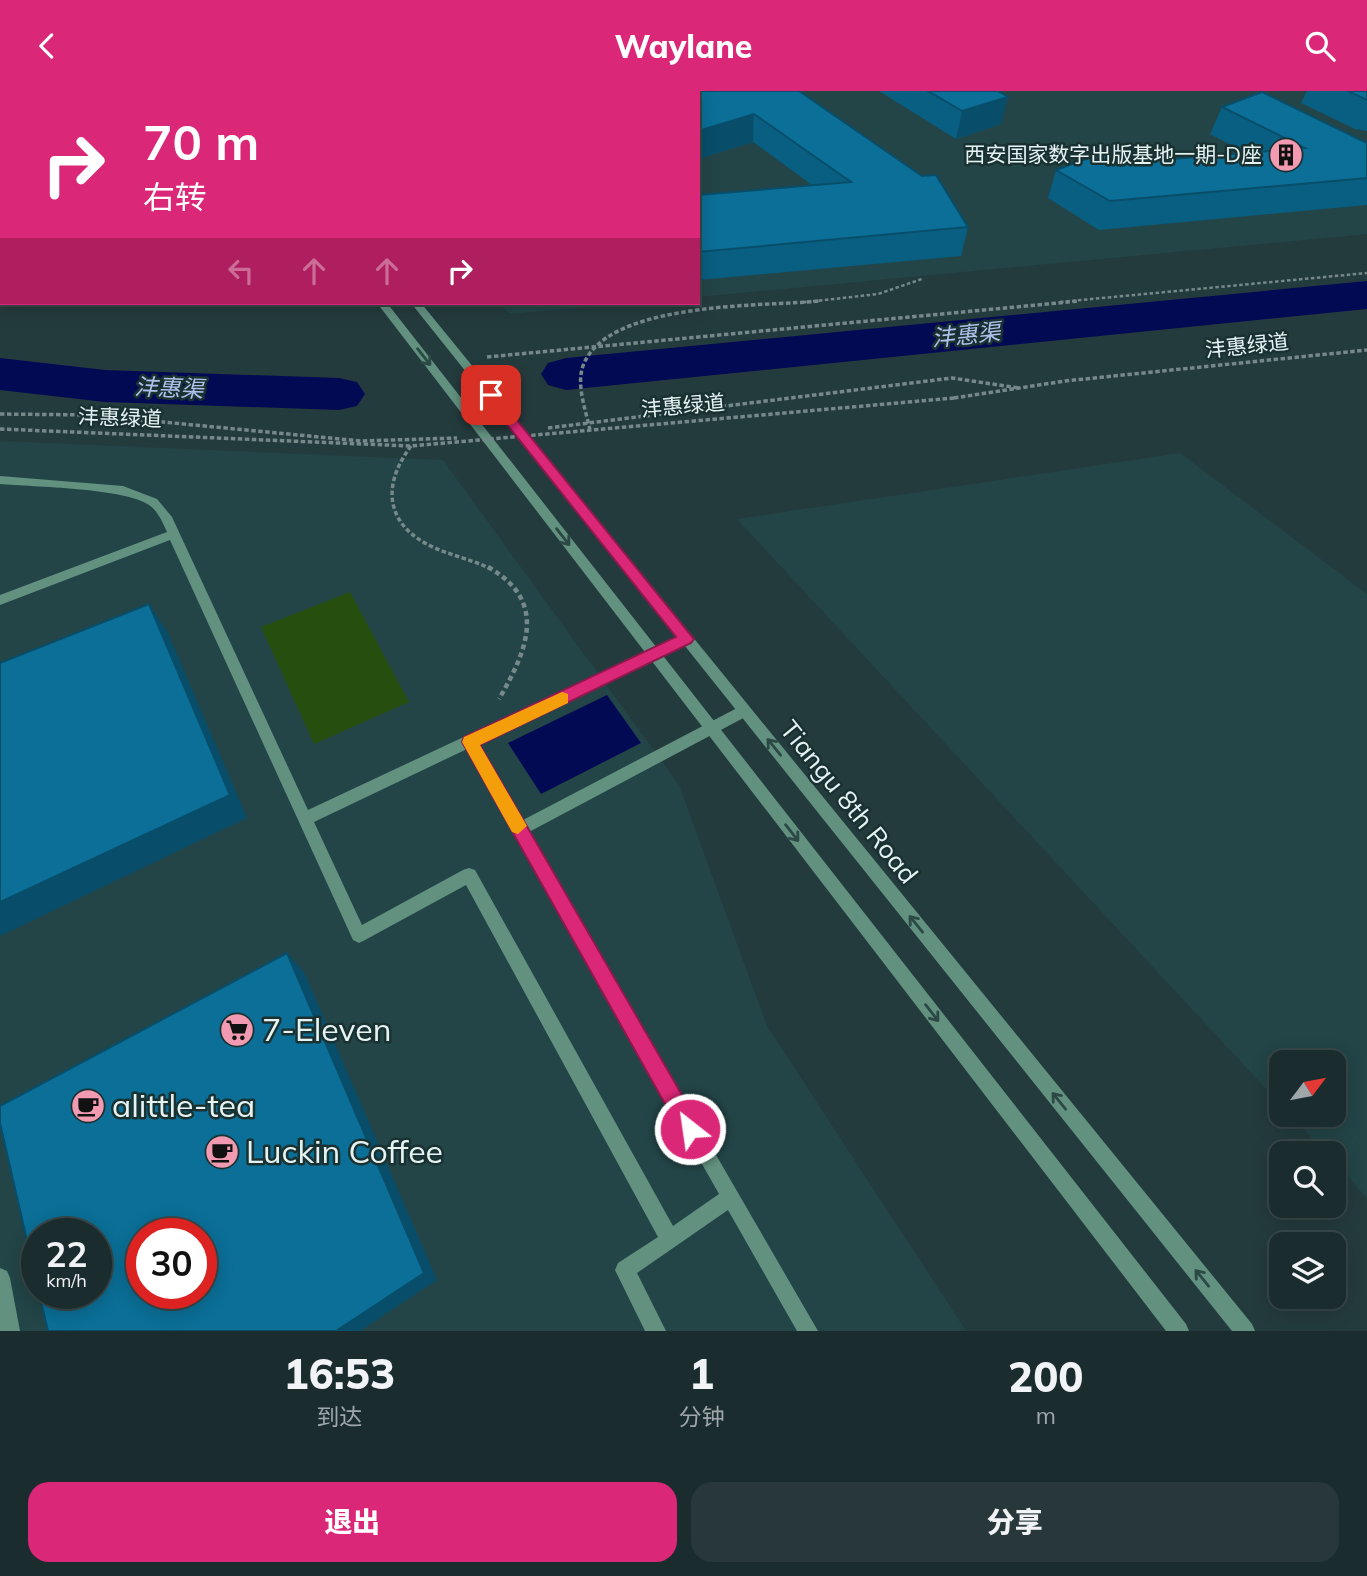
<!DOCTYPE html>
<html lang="zh">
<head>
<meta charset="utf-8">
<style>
	body { margin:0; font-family:Mulish,"Noto Sans SC",sans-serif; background:#28383a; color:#f1f3f6; height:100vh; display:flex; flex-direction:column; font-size:26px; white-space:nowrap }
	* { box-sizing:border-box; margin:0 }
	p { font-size:23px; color:#a0a7aa }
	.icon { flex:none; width:38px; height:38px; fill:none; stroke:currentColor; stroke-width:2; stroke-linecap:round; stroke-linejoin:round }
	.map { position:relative; height:1240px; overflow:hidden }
	.side { display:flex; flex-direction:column; background:#1b2c2e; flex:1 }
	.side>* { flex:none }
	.hud { position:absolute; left:0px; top:0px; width:700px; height:214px; box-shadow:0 4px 18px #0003,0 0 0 2px #39484a; background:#db2777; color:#fff; overflow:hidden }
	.needle { width:46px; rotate:58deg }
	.tools { position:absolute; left:1269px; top:959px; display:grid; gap:14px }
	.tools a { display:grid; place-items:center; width:77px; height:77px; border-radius:14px; background:#1b2c2e; box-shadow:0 4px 18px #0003,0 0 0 2px #39484a; font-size:35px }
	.speed { position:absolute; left:21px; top:1127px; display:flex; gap:14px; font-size:35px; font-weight:700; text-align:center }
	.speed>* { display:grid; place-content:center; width:91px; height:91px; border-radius:50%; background:#1b2c2e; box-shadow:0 4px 18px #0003,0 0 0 2px #39484a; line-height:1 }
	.speed small { font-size:18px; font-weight:400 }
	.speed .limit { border:10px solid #d22; background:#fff; color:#111 }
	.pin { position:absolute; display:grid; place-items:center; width:60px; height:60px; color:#fff; margin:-30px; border-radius:14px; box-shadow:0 4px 10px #0006 }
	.me { position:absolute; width:77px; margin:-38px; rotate:330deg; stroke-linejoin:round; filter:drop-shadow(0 0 5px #0008) }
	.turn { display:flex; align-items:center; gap:24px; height:147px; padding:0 28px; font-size:32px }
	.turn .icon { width:91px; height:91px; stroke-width:2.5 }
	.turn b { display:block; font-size:49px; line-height:60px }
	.lanes { display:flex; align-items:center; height:66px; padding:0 28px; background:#0003; justify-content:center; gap:35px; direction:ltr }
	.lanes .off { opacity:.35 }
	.eta { display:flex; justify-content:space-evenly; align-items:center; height:119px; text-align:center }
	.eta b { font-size:42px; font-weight:800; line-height:49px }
	.primary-button { display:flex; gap:14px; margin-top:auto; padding:14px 28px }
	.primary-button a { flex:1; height:80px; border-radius:21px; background:#db2777; color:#fff; font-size:28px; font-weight:800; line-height:80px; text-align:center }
	.primary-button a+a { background:#28383a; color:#f1f3f6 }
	header { display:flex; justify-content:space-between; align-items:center; height:91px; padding:0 28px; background:#db2777; color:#fff; font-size:32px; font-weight:800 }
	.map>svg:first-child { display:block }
</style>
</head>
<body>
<header><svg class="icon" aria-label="back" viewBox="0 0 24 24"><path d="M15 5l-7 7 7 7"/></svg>Waylane<svg class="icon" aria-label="search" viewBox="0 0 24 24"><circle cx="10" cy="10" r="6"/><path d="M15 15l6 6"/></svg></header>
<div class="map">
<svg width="1367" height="1240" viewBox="0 0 1367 1240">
	<rect width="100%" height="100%" fill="#243b3d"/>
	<!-- built -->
	<path fill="#234547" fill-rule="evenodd" d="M609,0H1367V143L698,206V2H603Z
		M500,212H634L510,223Z
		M0,350L443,369L679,694L767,935L966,1240H0ZM37,1143H96V1202H37ZM142,1143H201V1202H142Z
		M1180,362L1367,503V1107L1334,1070V1062H1326L1290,1024H1334V971H1281V1014L737,428Z"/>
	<!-- green -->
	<path fill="#264f0f" d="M350,501L409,611L314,653L261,536Z"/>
	<!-- water -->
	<path fill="#030a54" d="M607,604L641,652L541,703L508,652Z"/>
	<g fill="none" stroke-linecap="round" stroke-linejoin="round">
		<!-- river -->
		<path fill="#030a54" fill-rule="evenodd" d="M1367,190V218L566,299L548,294L541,283L548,272L566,267Z
			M0,267L105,279L339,287L357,291L365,303L357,315L339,319L105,311L0,299Z"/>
		<!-- path-far2 -->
		<path stroke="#75888a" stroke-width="2.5" stroke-dasharray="3.5 2.5" stroke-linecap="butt" d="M807,211L878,203L922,188
			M1060,211L1367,182"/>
		<!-- path-far1 -->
		<path stroke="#75888a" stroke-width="3.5" stroke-dasharray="4.5 2.5" stroke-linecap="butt" d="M807,211L820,210
			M487,266L1079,210
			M954,307L1065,290L1367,259
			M0,323L90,324L361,350L457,347
			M548,337L952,287L1019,297
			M411,355C381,395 385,435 435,457C453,465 473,469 491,478"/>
		<!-- path -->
		<path stroke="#75888a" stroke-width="4.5" stroke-dasharray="5 3.5" stroke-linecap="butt" d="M488,476C548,510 528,558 499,608"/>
		<!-- minor -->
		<path fill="#629180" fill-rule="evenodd" d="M0,385L123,395L157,408L172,426L308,719L681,544H691L693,548L691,552L478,653L523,729L739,616H749L751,620L749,624L529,741L818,1240H797L728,1119L637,1182L666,1240H645L615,1179L618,1172L658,1146L466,794L365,849L359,852L353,849L170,449L0,514V504L167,441C163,432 158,420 149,414C125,397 33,396 0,393ZM467,658L719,1103L673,1135L475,779L469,777L463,779L362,834L314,731Z
			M0,1177L7,1180L10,1187L20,1240H0Z"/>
		<!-- tertiary -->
		<path fill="#629180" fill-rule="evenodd" d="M529,0H541L527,2Z
			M2,147V153L0,154V148Z
			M377,212H387L1186,1233L1189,1240H1166Z
			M411,212H421L1252,1233L1255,1240H1232Z"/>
		<!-- path-bridge-far1 -->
		<path stroke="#75888a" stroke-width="2.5" stroke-dasharray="3.5 2.5" stroke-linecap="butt" d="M803,211H807"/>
		<!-- path-bridge -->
		<path stroke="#75888a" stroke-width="3.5" stroke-dasharray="4.5 2.5" stroke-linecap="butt" d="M0,338L411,355L954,307
			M590,339C586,320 576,294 583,275C605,213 751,215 807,211"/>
	</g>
	<!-- wall -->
	<path fill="#095f82" d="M799,0L968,136L961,165L698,189V104L812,94L753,51L698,68V2Z
		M879,0H998L1001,33L956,48Z
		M1307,0H1367V40L1355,38L1301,12Z
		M1222,16L1367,52V114L1099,139L1048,107L1056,79L1124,72L1246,62L1210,43Z"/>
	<!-- shaded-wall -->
	<path fill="#084e6a" d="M1008,6L1001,33L956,48L962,20Z
		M754,23L753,51L698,68V40Z
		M149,513L167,540L247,727L0,845V811Z
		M287,862L304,881L437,1189L360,1240H336Z"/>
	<!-- building -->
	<path fill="#0b6f97" stroke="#084e6a" stroke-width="2" fill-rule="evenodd" d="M665,0H799L922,85L936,84L968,136L698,161V104L851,91L754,23L698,40V2H659Z
		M928,0H998L1008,6L962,20Z
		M1348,0H1367V9Z
		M1262,1L1367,52V87L1110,110L1056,79L1105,61L1124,72L1305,57L1222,16Z
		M149,513L230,704L0,811V572Z
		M287,862L424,1182L336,1240H48L39,1202H96V1143H37V1193L0,1032V1015ZM142,1143H201V1202H142Z"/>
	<!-- one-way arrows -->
	<defs><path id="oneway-shaft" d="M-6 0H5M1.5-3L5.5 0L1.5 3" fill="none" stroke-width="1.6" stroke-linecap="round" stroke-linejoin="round" transform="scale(1.75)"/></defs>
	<g stroke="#2c4946">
		<use href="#oneway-shaft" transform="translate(424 266) rotate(52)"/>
		<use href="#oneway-shaft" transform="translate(563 446) rotate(52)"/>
		<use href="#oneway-shaft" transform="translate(774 656) rotate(-129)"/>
		<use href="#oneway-shaft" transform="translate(792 742) rotate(52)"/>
		<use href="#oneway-shaft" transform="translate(916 833) rotate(-129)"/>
		<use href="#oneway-shaft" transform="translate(932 922) rotate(52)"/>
		<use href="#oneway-shaft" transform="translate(1059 1010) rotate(-129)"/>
		<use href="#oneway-shaft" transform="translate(1202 1187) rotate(-129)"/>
	</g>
	<!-- route -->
	<path fill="#db2777" stroke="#8e194d" stroke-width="2" d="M486,302H495L694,548L691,552L480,654L697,1030L700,1038L697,1045L690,1048L683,1045L462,651L464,646L676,546L486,307Z"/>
	<!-- slow -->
	<path fill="#f59e0b" d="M562,601L568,603V612L480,654L527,735L518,743L512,741L462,651L464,646Z"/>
	<!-- icons -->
	<defs>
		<g id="building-disc" transform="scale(1.75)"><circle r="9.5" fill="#f19ab1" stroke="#1a3132"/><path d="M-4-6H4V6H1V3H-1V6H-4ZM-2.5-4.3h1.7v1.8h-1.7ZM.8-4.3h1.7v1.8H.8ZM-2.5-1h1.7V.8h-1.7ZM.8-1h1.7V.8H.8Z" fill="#111"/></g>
		<g id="supermarket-disc" transform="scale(1.75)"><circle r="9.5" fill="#f19ab1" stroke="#1a3132"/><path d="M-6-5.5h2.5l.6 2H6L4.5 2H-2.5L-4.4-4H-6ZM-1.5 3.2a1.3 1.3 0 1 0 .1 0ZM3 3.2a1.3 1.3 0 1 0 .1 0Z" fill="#111"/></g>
		<g id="cafe-disc" transform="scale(1.75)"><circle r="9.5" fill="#f19ab1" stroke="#1a3132"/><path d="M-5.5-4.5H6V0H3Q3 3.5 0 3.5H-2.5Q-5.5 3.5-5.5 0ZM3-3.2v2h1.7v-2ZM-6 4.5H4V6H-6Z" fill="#111"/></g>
	</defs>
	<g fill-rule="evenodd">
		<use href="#building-disc" x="1286" y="64"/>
		<use href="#supermarket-disc" x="237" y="939"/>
		<use href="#cafe-disc" x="88" y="1015"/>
		<use href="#cafe-disc" x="222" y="1061"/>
	</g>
	<g text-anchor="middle" stroke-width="5" stroke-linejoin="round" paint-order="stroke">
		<!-- far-poi labels -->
		<g font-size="21" fill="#e5f3f3" stroke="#1a3132" text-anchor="end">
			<text x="1262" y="71">西安国家数字出版基地一期-D座</text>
		</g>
		<!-- far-street labels -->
		<g font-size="21" fill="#e5f3f3" stroke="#1a3132">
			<text transform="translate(1247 255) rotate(-6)" y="7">沣惠绿道</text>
			<text transform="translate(683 315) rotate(-5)" y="7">沣惠绿道</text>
			<text transform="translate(120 327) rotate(2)" y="7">沣惠绿道</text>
		</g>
		<!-- far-water labels -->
		<g font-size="23" font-style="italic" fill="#afc2ec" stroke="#1a3132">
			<text transform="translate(966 244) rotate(-6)" y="8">沣惠渠</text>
			<text transform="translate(169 297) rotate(2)" y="8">沣惠渠</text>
		</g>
		<!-- street labels -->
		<g font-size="26" fill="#e5f3f3" stroke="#1a3132">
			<text transform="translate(849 711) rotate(51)" y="9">Tiangu 8th Road</text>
		</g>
		<!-- near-poi labels -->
		<g font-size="32" fill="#e5f3f3" stroke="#1a3132" text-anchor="start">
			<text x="262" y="950">7-Eleven</text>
			<text x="112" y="1026">alittle-tea</text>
			<text x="246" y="1072">Luckin Coffee</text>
		</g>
	</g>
</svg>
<div class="tools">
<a><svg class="needle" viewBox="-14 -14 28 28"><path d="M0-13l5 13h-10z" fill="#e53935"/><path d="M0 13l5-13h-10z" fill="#a0a7aa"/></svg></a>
<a><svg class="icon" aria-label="search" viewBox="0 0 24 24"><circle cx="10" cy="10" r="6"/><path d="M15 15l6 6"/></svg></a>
<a><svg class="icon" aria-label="layers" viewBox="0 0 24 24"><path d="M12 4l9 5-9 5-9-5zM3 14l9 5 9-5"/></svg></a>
</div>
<div class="speed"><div>22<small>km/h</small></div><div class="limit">30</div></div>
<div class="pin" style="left:491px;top:304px;background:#d93025"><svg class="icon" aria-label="arrive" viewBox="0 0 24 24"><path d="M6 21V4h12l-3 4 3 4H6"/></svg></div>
<svg class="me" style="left:690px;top:1038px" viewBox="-20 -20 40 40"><circle r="17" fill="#db2777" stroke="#fff" stroke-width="3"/><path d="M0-11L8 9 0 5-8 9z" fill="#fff"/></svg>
<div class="hud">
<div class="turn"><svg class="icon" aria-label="right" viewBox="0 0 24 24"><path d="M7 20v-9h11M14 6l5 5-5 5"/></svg><div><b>70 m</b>右转</div></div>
<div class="lanes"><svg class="icon off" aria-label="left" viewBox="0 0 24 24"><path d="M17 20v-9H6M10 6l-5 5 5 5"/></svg><svg class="icon off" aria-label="ahead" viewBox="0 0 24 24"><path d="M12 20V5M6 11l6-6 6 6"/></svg><svg class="icon off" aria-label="ahead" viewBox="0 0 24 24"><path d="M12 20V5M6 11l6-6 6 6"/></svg><svg class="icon" aria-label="right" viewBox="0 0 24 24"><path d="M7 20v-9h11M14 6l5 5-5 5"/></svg></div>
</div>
</div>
<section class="side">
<div class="eta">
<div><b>16:53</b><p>到达</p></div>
<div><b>1</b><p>分钟</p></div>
<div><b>200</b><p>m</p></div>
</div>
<div class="primary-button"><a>退出</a><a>分享</a></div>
</section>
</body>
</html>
